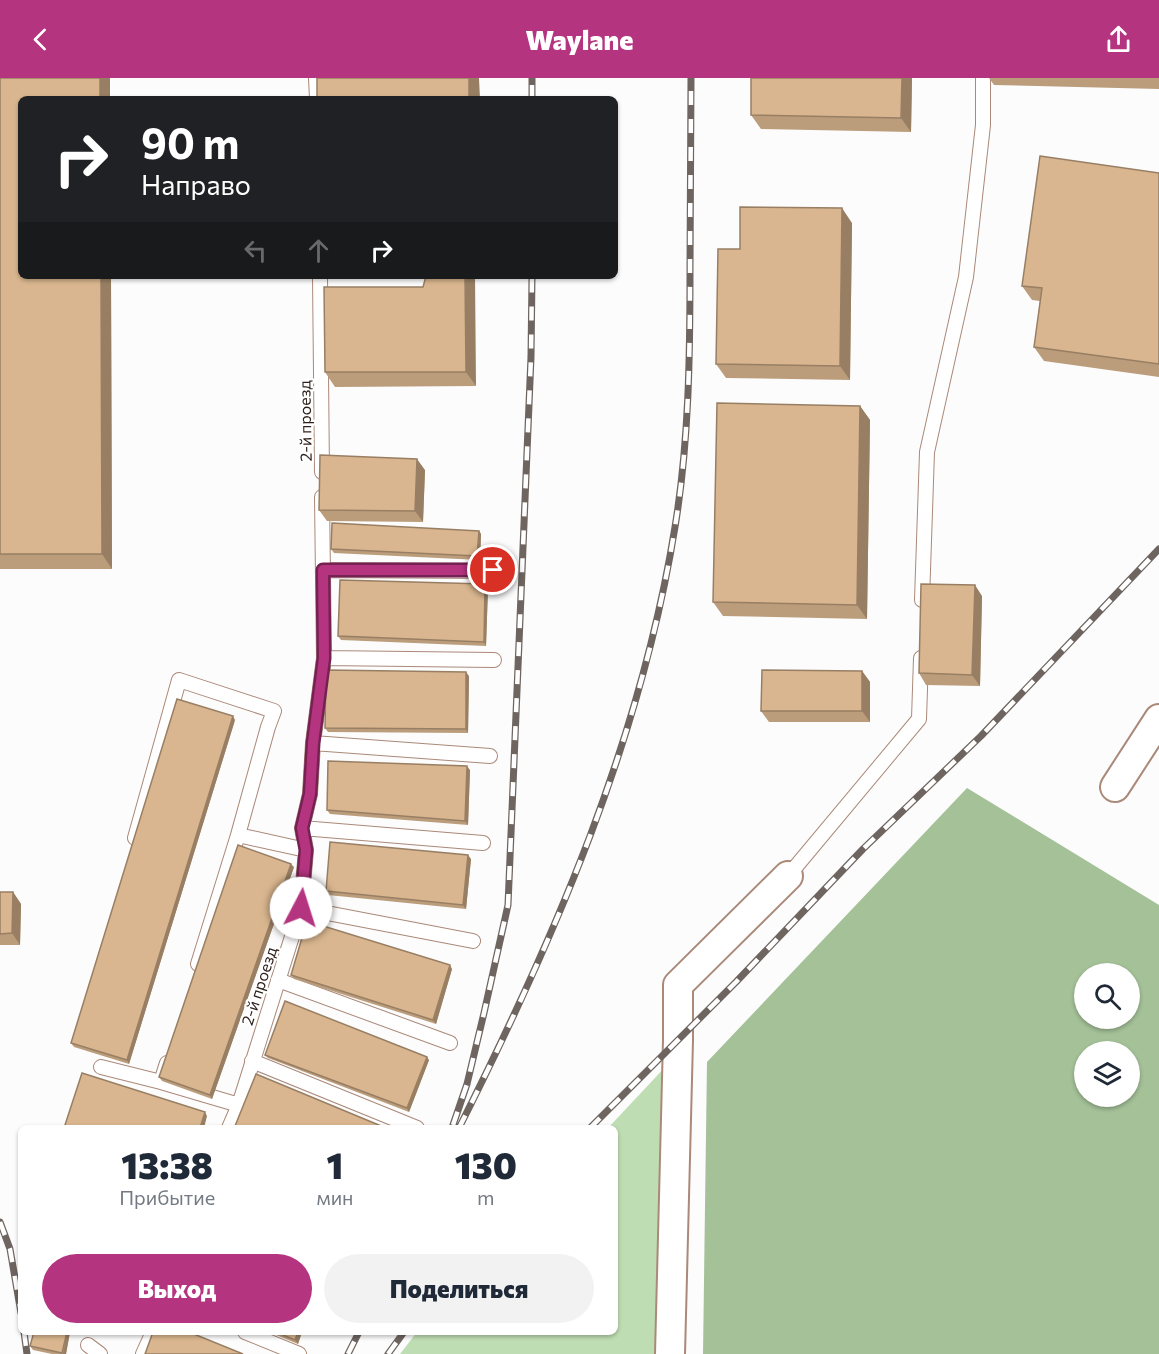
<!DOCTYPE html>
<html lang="ru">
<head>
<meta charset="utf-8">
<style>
	body { margin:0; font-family:Commissioner,sans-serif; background:#f2f2f3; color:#1f2937; height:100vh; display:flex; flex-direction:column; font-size:22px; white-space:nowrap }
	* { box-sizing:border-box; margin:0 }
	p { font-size:20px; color:#747a83 }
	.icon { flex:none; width:33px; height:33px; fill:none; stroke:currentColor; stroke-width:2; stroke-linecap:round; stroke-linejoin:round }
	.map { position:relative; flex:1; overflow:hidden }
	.panel { position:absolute; left:18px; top:1047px; width:600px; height:210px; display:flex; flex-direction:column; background:#fff; border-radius:9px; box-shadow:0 2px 4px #0004 }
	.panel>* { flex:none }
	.hud { position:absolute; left:18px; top:18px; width:600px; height:183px; border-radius:9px; box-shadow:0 2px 4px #0004; background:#202124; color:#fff; overflow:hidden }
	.buttons { position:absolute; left:1074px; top:885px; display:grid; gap:12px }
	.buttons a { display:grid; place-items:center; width:66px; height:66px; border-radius:50%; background:#fff; box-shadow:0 2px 4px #0004; font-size:30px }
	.pin { position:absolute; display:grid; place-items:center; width:51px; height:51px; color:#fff; margin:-26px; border:3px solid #fff; border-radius:50%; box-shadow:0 2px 6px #0007 }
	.me { position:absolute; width:66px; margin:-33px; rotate:5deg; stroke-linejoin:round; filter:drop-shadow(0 0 4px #0008) }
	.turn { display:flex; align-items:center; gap:21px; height:126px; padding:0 24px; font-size:27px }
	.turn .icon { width:78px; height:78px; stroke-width:2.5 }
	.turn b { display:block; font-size:42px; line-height:51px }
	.lanes { display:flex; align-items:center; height:57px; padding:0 24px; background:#0003; justify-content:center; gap:30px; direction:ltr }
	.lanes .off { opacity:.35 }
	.eta { display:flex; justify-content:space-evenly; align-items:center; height:102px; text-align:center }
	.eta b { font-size:36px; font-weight:800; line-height:42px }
	.primary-button { display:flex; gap:12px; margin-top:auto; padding:12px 24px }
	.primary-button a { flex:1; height:69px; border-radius:36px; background:#b4347f; color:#fff; font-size:24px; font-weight:800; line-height:69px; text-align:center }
	.primary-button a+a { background:#f2f2f3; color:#1f2937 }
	header { display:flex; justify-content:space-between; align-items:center; height:78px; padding:0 24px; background:#b4347f; color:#fff; font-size:27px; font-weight:800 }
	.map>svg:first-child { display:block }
</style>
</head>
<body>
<header><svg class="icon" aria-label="back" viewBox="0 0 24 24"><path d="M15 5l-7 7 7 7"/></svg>Waylane<svg class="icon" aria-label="share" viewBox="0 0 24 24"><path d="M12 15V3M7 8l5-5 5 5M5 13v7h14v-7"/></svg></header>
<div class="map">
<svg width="1159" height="1276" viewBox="0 0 1159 1276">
	<rect width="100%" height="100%" fill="#fcfcfc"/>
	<!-- green -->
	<path fill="#bfddb3" d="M668,986L659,1276H400L417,1254H615V1050H608Z"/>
	<!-- forest -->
	<path fill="#a4c198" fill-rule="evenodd" d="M967,710L1159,827V1276H703L707,984ZM1084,896H1130V940H1084ZM1084,974H1130V1018H1084Z"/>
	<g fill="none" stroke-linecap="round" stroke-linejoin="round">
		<!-- lane casing -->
		<g stroke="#aa8979" stroke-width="16">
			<path id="lane" d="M316,0L317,21
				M320,198L322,394
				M323,492L493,493
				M922,522L927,374L966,199L983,47V0
				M324,580L494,582
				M313,665L490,678
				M302,750L483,765
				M135,760L179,602L274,633L268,649L238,757
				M788,798L919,641L921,580
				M301,830L473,863
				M198,886L238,757L306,772
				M278,902L450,965
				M252,983L417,1050
				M167,985L161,1004L239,1027
				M101,989L161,1004
				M229,1050L239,1027L301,830L306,772L302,750L310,716L313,665L324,580L322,419
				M245,1254L299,1276
				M88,1267L100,1276
				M143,1276L153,1254"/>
		</g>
		<!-- street casing -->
		<g stroke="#aa8979" stroke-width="32">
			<path id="street" d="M1115,709L1159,641
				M670,1276L678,962V907L788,798"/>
		</g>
		<!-- lane -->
		<use href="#lane" stroke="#fff" stroke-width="14"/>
		<!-- street -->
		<use href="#street" stroke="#fff" stroke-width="28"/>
		<!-- rail casing -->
		<g stroke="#6e6560" stroke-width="7">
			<path id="rail" d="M532,21V0
				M453,1047L467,1006L484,935L508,827L531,279L532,198
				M459,1050C555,859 641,661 675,449C689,364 690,277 690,192C690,128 691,64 691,0
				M590,1050L736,904L863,771L981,658L1159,471
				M0,1144L10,1171L21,1235
				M24,1254L27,1276
				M348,1276L359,1254
				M388,1276L404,1254"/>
		</g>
		<!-- rail -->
		<use href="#rail" stroke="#fff" stroke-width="4.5" stroke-dasharray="14" stroke-linecap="butt"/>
	</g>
	<!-- wall -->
	<path fill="#bb9d7b" d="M0,0H110V21L21,198H111L112,491H0Z
		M751,0H912L911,54L761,51L751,37Z
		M989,0H1159V11L994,7Z
		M1159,95V299L1044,283L1034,269L1040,223L1032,222L1022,208Z
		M852,145L850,302L726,300L716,286L740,171Z
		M423,209L476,308L335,309L325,294Z
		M860,328L870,342L867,541L723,538L713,524Z
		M425,392L423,444L327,443L319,432Z
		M479,453L481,456L480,482L334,475L331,471Z
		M485,506L488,510L486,568L341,562L338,558Z
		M982,518L980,608L926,607L919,595Z
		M862,593L870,604V644H769L761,633Z
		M469,598L468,655L328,654L325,650Z
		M235,642L129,986L74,969L71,965Z
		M470,692L468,747L330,736L327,732Z
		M471,781L466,831L328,817L326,813Z
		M294,789L212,1021L162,1003L159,999Z
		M0,814H13L21,826L20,867H0Z
		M452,891L436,946L294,901L291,897Z
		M265,977L429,982L409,1034L268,980Z
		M34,1254H70L66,1276H52L33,1272L30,1268Z
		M119,1254H131L130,1257Z
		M269,1254H302L298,1266Z"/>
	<!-- shaded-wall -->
	<path fill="#987f64" d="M100,0H110V21H100Z
		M469,0H479L480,21H469Z
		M902,0H912L911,54L901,40Z
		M842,130L852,145L850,302L840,288Z
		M101,198H111L112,491L102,476Z
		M465,198H475L476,308L466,294Z
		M860,328L870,342L867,541L857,527Z
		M417,381L425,392L423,444L415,433Z
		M479,453L481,456L480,482L477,478Z
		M485,506L488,510L486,568L484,564Z
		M975,507L982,518L980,608L972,597Z
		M862,593L870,604V644L862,633Z
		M466,594L469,598L468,655L466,651Z
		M233,638L235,642L129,986L127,982Z
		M467,688L470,692L468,747L465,743Z
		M468,777L471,781L466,831L463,827Z
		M291,786L294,789L212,1021L210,1017Z
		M13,814L21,826L20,867L12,855Z
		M450,887L452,891L436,946L433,942Z
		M427,979L429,982L409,1034L407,1030Z
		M205,1034L207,1038L204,1050H200Z
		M67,1254H70L66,1276H63Z
		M298,1254H302L298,1266L295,1262Z"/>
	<!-- building -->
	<path fill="#d9b68f" stroke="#987f64" stroke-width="1.5" d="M0,0H100V21H21V198H101L102,476H0Z
		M317,0H469V21H317Z
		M751,0H902L901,40L751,37Z
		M1040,78L1159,95V286L1034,269L1042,210L1022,208Z
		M740,129L842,130L840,288L716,286L718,171H740Z
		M426,198H465L466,294H325L324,209H423Z
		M717,325L860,328L857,527L713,524Z
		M320,377L417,381L415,433L319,432Z
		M332,445L479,453L477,478L331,471Z
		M340,502L485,506L484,564L338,558Z
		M921,506L975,507L972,597L919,595Z
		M326,592L466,594V651L325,650Z
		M762,592L862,593V633H761Z
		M177,621L233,638L127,982L71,965Z
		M328,683L467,688L465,743L327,732Z
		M330,764L468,777L463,827L326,813Z
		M238,767L291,786L210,1017L159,999Z
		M0,814H13L12,855L0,856Z
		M307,843L450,887L433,942L291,897Z
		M285,923L427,979L407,1030L265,977Z
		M82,995L205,1034L200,1050H64Z
		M256,996L386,1050H240L235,1048Z
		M34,1254H67L62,1275L30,1268Z
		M153,1254H189L243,1276H145Z
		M276,1254H298L295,1262Z"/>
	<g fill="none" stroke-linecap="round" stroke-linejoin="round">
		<!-- route casing -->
		<g stroke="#752253" stroke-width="15">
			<path id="route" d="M301,830L306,772L302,750L310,716L313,665L324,580L323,492H493"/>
		</g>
		<!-- route -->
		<use href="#route" stroke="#b4347f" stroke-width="10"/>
	</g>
	<g text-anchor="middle" stroke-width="4.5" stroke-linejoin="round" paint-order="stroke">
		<!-- street labels -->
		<g font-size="16" fill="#2e211b" stroke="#fff">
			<text transform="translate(305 343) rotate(-91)" y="6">2-й проезд</text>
			<text transform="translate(259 908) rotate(-72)" y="6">2-й проезд</text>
		</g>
	</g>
</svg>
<div class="buttons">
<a><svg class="icon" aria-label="search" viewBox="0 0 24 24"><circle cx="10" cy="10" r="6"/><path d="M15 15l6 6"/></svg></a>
<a><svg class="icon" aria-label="layers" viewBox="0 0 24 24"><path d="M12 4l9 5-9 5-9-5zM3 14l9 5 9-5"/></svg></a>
</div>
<div class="pin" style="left:493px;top:492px;background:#d93025"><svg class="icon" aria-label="arrive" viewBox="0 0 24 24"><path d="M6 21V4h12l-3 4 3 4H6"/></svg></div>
<svg class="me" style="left:301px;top:830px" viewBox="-20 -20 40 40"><circle r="19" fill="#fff"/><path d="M0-13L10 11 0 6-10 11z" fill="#b4347f"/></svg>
<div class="hud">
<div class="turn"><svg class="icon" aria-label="right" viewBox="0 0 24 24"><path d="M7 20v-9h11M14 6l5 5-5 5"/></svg><div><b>90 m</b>Направо</div></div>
<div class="lanes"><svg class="icon off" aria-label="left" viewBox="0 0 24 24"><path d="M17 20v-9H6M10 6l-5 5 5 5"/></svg><svg class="icon off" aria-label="ahead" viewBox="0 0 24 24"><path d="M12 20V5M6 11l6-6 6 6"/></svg><svg class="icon" aria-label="right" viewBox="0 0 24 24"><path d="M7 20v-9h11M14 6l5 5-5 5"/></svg></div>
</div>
<section class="panel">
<div class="eta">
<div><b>13:38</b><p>Прибытие</p></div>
<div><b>1</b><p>мин</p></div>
<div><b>130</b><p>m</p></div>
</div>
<div class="primary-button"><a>Выход</a><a>Поделиться</a></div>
</section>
</div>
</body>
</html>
